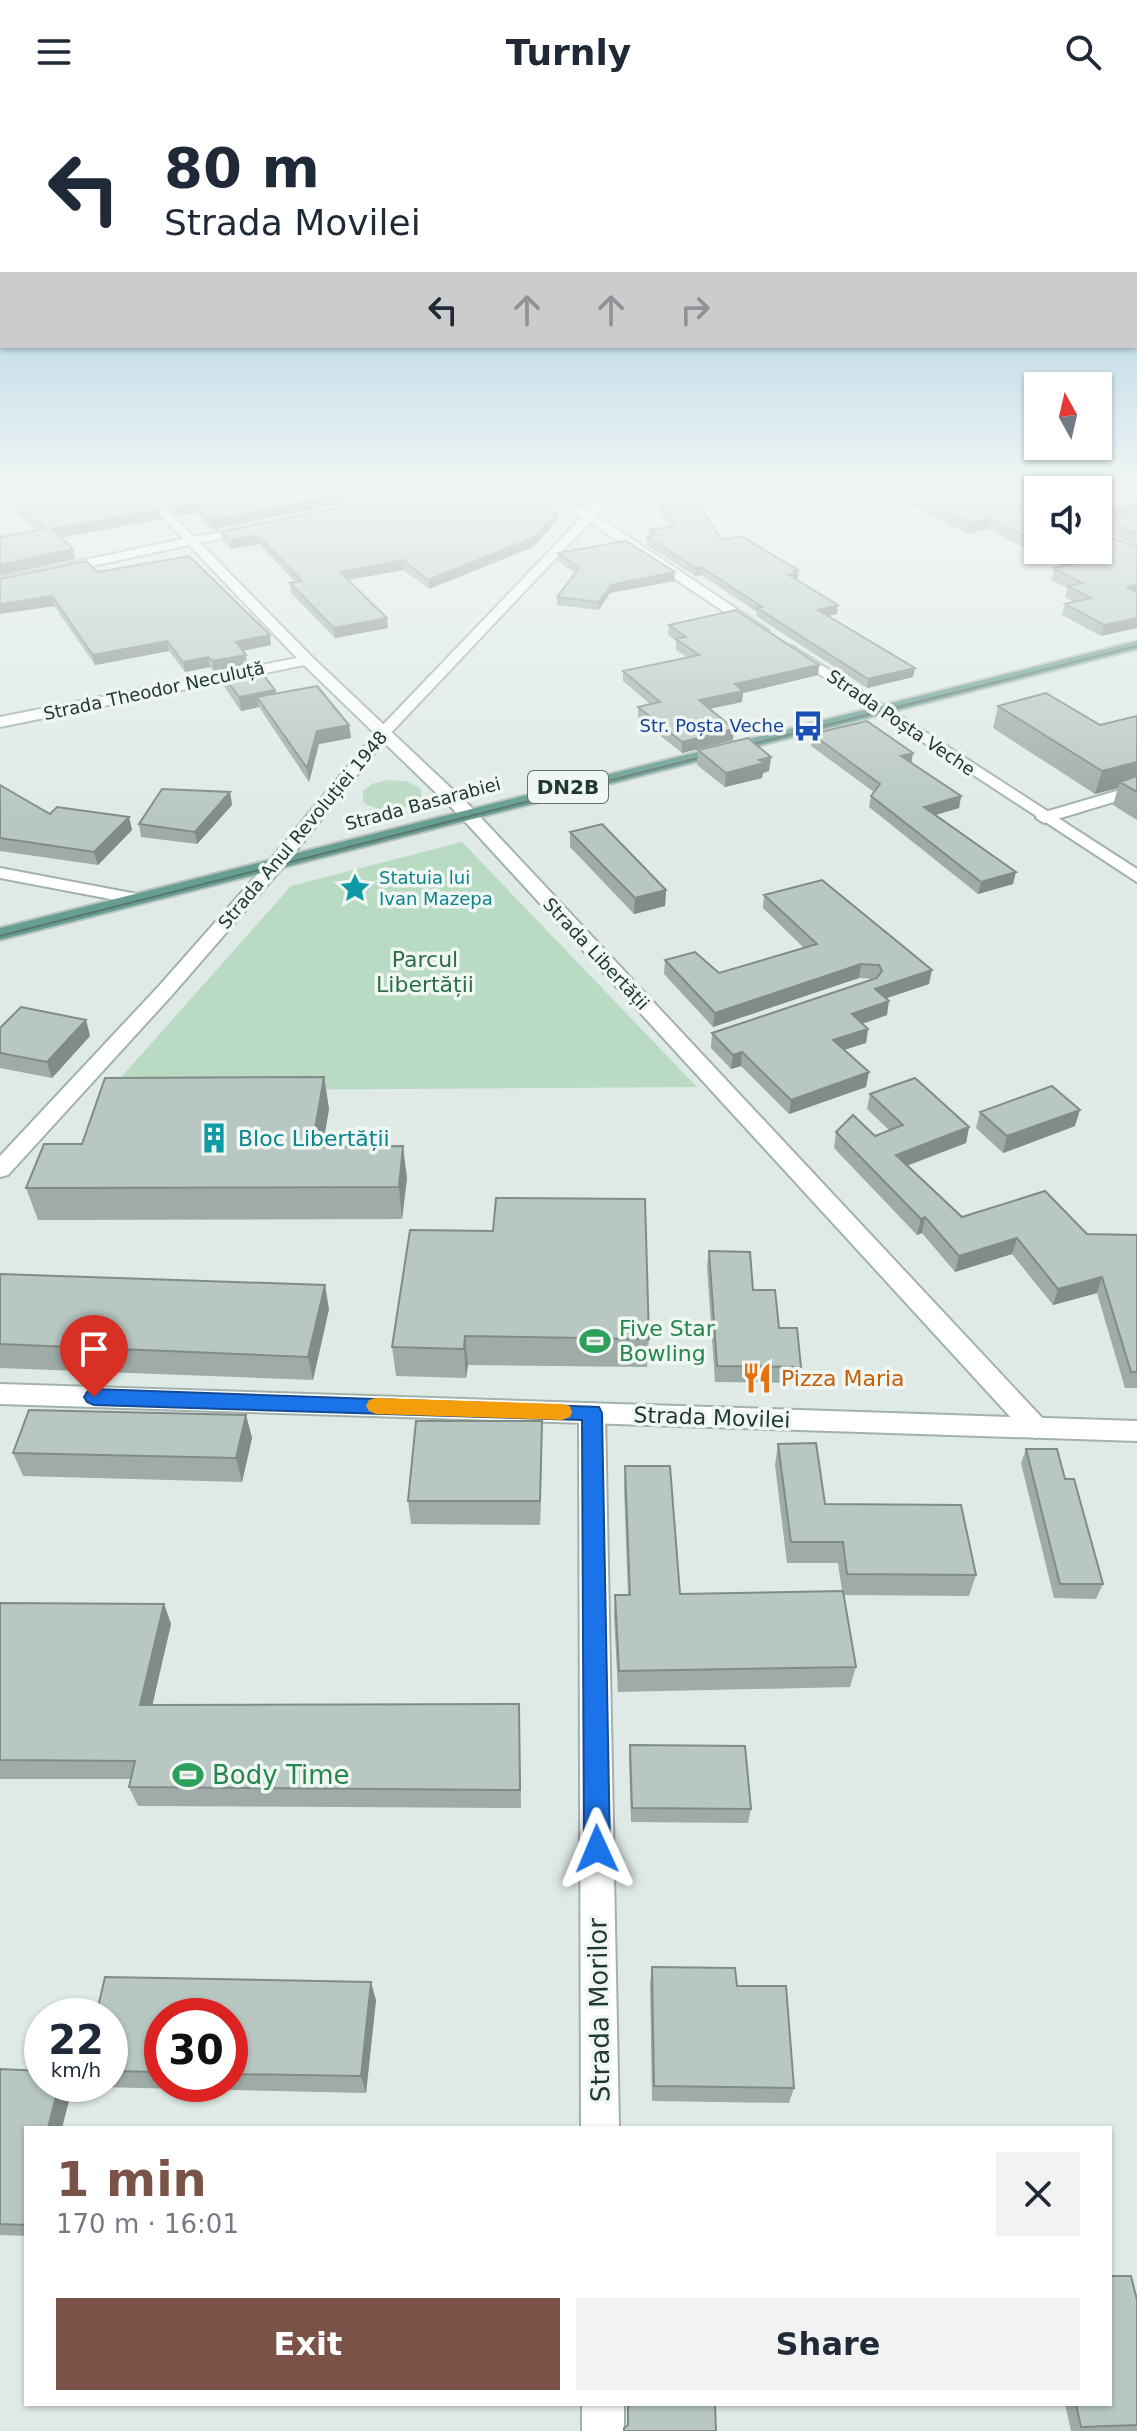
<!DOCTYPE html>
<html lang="en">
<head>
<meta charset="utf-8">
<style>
	body { margin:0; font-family:"DejaVu Sans",sans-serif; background:#f2f2f3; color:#1f2937; height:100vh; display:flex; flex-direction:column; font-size:30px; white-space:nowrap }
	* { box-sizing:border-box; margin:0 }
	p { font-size:26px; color:#747a83 }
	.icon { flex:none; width:44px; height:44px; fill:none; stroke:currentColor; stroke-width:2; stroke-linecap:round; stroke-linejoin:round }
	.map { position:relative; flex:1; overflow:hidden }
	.side { position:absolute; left:24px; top:2022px; width:1088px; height:280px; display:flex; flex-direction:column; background:#fff; border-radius:0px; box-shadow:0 2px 6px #0004 }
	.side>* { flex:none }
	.guide { position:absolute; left:0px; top:0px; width:1138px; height:244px; box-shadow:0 2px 6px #0004; background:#fff; color:#1f2937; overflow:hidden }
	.needle { width:52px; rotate:352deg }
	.fabs { position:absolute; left:1024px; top:268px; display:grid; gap:16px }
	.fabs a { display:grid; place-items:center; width:88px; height:88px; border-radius:0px; background:#fff; box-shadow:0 2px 6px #0004; font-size:40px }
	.speed { position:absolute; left:24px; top:1894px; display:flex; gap:16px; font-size:40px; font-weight:700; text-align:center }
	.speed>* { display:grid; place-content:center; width:104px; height:104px; border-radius:50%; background:#fff; box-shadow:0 2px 6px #0004; line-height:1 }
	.speed small { font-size:20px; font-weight:400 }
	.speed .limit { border:12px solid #d22; background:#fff; color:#111 }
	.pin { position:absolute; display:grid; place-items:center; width:68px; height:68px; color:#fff; margin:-82px -34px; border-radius:50% 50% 50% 0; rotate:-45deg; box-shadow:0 0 8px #0007 }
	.pin .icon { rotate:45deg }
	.me { position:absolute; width:88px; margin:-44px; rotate:359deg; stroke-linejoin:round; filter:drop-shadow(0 0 6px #0008) }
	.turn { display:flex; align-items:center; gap:28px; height:168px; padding:0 32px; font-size:36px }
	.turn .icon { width:104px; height:104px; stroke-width:2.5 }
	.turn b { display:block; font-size:56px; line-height:68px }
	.lanes { display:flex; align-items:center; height:76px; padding:0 32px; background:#0003; justify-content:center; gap:40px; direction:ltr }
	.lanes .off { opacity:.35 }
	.round { display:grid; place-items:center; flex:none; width:84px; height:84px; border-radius:0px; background:#f2f2f3 }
	.headline { display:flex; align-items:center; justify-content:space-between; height:136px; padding:0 32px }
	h1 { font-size:48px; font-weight:700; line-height:60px; color:#7b5248 }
	.action { display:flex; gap:16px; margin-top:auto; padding:16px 32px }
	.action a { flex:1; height:92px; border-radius:0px; background:#7b5248; color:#fff; font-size:32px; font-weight:700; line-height:92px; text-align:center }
	.action a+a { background:#f2f2f3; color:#1f2937 }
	header { display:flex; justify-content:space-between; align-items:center; height:104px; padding:0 32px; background:#fff; font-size:36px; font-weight:700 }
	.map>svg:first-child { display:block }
</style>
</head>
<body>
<header><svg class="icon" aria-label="menu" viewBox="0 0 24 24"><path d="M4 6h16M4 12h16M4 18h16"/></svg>Turnly<svg class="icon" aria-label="search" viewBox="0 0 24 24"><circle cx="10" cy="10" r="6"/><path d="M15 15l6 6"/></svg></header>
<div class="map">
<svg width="1137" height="2327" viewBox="0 0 1137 2327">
	<rect width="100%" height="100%" fill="#dfeae6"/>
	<!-- green -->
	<path fill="#b9dac3" d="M387,676L406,677L420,684L422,693C407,708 381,710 363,698V687L372,680Z
		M462,738L697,983L109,987L291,782Z"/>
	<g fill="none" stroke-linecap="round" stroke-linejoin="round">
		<!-- minor casing -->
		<g stroke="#a2b1ad" stroke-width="4">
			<path id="minor" d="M140,389H151L194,433L256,421V427L200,439L312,553L471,703L1045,1317L1049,1324L1045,1331L1036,1334L1027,1331L459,711L304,561L0,623V613L297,554L189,441L0,482V474L183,435Z
				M1137,412V420L1098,428V420Z
				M1137,681V691L1044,719L1036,714L1038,710Z
				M0,764L137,790L146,795L137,800L0,774Z
				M592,1299L601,1302L605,1309L619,2024H581L579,1309L583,1302Z
				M582,2300H624V2327H582Z"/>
		</g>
		<!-- tertiary casing -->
		<g stroke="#a2b1ad" stroke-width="4">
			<path id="tertiary" d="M536,389H550L588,406L603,389H614L596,411L768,526L756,529L590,418L389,631L283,763L173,890L8,1071L0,1073V1052L159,882L271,755L379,625L582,413Z
				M792,542L1137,765V778L787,549V543Z
				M0,1280L1137,1317V1337L0,1300Z"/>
		</g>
		<!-- primary casing -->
		<g stroke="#bcc4c2" stroke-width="4">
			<path id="primary" d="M1137,537V545L0,836V824Z"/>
		</g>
		<!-- minor -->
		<use href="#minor" fill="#fff" fill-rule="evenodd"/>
		<!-- tertiary -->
		<use href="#tertiary" fill="#fff" fill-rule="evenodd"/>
		<!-- primary -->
		<use href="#primary" fill="#669e91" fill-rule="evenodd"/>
		<!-- tram -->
		<path stroke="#5b756f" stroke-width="2" d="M0,832L1137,542"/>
	</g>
	<!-- wall -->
	<path fill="#9eaba7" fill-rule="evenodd" d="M0,389H142L159,406L161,415L60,433L75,455L37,427L0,392Z
		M155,389H244L212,426L196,409L178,412Z
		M538,389V398L557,408V417L533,443L429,485L403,466L348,476L388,524L335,534L291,489L290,479L295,478L259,440L231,445L223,437L221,428Z
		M649,389H690L722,436L798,466L797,476L837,510L828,512L915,564L913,573L867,584L756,512L757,508L701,471L695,472L647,441V433L649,432L650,426L669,423Z
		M888,389H1006L1027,398L1038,400V446H1098V389H1137V410L1099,418V429L1137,443L1101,532L1062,511L1065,500L1074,498L1065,493L1067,484L1051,476L1054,464L1062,463L987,425L967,430Z
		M1137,412V442L1108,429L1110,418Z
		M558,449L675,468L674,477L610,489L599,506L557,501V493L575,469L558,457Z
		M98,468L271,541L243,547L246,551L247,561L214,568L210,563L185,568L169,547L95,561L54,502L0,510V475Z
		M669,521L819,561L818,571L743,589L742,598L709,605L733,636L682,649L638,614V603L650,600L623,577V567L687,553L676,546V537L668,531Z
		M220,567L275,586L276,589L349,621L351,634L319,640L309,678L259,603L241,607L223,581Z
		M998,602L1100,621L1137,612V716L1113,701L1118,684L1095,690L993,624Z
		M812,630L913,649L911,659L961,692L959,704L935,711L1013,780L978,790L869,703L871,692L874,688L811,642Z
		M698,646L771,653L769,667L763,669L762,674L725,683L697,661Z
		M0,681L50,710L129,713L132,726L98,761L0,747Z
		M230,688L232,701L197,740L141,733L139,720Z
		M570,728L666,786L665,802L634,810L570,743Z
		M764,791L929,880L886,894L887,911L862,920L868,925L866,939L844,946L866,983L789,1010L741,962L731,965L711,944L712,929L874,875L859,874L713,923L664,870L665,856L719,869L804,844L763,804Z
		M86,916L90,932L52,974L0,964V924Z
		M324,973L329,1005L322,1043L407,1074L402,1115L38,1116L26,1084L82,1040Z
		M870,990L969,1023L966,1039L907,1062L962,1113L1087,1130L1137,1131V1284H1125L1097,1189L1053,1201L1012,1150L955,1168L922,1129L917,1131L834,1044L836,1028L875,1032L889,1026L867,1005Z
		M980,1008L1075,1022L1003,1049L976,1024Z
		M410,1126L649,1235L647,1263L468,1261L466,1274L396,1272L392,1243Z
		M709,1147L753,1186L801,1263L799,1279L715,1278L707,1162Z
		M0,1170L329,1205L313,1276L0,1264Z
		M246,1311L252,1334L242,1378L23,1372L13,1349Z
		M542,1317L540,1421L411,1420L408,1397Z
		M778,1340L825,1400L976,1471L969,1492L843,1491L856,1563L850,1583L618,1588L614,1512L615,1491H628L624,1384L625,1362L680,1490L842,1487L838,1459H787L775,1361Z
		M1026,1345L1065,1375L1103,1480L1096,1495L1054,1494L1021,1359Z
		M0,1499L164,1500L171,1520L152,1601L519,1600L521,1704L138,1702L129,1683L131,1675H0Z
		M630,1641L751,1705L748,1719L631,1718L629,1656Z
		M652,1863L737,1882L794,1984L789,1999L652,1997L650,1880Z
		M376,1896L366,1989L96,1983L94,1980H110V1912ZM162,1912H230V1980H162Z
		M0,1965L42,1980H71L73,1982L26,2024V2132L0,2131Z
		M1137,2196V2327H1071L1065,2300H1110Z"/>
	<!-- shaded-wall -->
	<path fill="#818b88" d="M348,389H392L212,426L211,417Z
		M538,389V398L525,392Z
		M194,400L196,409L178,412L177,403Z
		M1137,400V410L1098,418V407Z
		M159,406L161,415L54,435L52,425Z
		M557,408V417L533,443L429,485L428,476Z
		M989,414L987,425L967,430L969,419Z
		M257,431L259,440L231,445L229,436Z
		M73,445L75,455L0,472V461Z
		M403,456V466L341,477L340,468Z
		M701,463V471L695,472L696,464Z
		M798,466L797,478L789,471L794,467Z
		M675,468L674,477L610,489L599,506V498L611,481Z
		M1137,480V491L1127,483Z
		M52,492L54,502L0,510V500Z
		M838,501L837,510L817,514L818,506Z
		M387,514L388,524L335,534L334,524Z
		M1137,514V524L1101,532L1104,521Z
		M270,531L271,541L237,548L236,538Z
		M167,537L169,547L95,561L93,551Z
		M246,551L247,561L214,568L212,557Z
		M208,553L210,563L185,568L183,558Z
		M819,561L818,571L743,589L742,598L698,607L699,596L735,580Z
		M915,564L913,573L867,584L868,575Z
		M275,586L277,600L257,593L259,603L241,607L239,593Z
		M349,621L351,634L319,640L309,678L307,664L317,627Z
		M734,625L733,636L682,649V638Z
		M913,649L911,660L901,652Z
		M771,653L769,667L763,669L762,674L725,683L726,669L759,656Z
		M1137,658V679L1120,678L1118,684L1095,690L1102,667Z
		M230,688L232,701L197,740L195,728Z
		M961,692L959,704L922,715L924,703Z
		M129,713L132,726L98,761L94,748Z
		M1016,768L1013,780L978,790L981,778Z
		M666,786L665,802L634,810L635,794Z
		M861,860L859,874L713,923L715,909Z
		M932,866L929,880L872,899L875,885Z
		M889,897L887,911L850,924L852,910Z
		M86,916L90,932L52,974L47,958Z
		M868,925L866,939L830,950L833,936Z
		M742,948L741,962L731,965L733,951Z
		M869,968L866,983L789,1010L791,996Z
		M324,973L329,1005L317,1075L312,1043Z
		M1080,1006L1075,1022L1003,1049L1007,1032Z
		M969,1023L966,1039L892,1067L896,1051Z
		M403,1042L407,1074L402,1115L399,1083Z
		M925,1113L922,1129L917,1131L921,1115Z
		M1017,1134L1012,1150L955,1168L959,1152Z
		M1102,1173L1097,1189L1053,1201L1058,1185Z
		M325,1181L329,1205L313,1276L308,1253Z
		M465,1232L468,1261L466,1274L464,1245Z
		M246,1311L252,1334L242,1378L236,1354Z
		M542,1317V1341L540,1421V1397Z
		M164,1500L171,1520L148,1620L140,1601Z
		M371,1878L376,1896L366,1989L361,1972Z
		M59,1980H71L73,1982L62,2024H48Z"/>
	<!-- building -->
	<path fill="#b8c7c2" stroke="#818b88" stroke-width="2" d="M4,389H142L159,406L52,425L73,445L0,461V433L44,425Z
		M162,389H244L247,391L260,389H348L211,417L194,400L177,403Z
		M407,389H538L525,392L557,408L533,434L428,476L403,456L340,468L387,514L334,524L290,479L302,477L257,431L229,436L221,428Z
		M654,389H690L722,436L741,432L798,466L794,467L797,470L789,471L838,501L818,506L915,564L868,575L757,504L762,503L701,463L696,464L647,433L656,431L650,426L674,422Z
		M910,389H1006L1027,398L1038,400V439L989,414L969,419Z
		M1098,389H1137V400L1098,407L1099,429L1137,443V480L1127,483L1137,489V514L1104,521L1065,500L1091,494L1068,482L1082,479L1054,464L1079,459L1053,446H1098Z
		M1137,412V430L1110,418Z
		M626,437L675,468L611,481L599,498L557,493L579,464L558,449Z
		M189,452L270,531L236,538L246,551L212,557L208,553L183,558L167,537L93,551L52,492L0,500V475L86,457L98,468Z
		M736,506L819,561L735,580L743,587L699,596L734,625L682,638L638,603L660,598L623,567L699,551L676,535L686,533L669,521Z
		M255,560L275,586L239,593L220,567Z
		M317,582L349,621L317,627L307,664L257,593Z
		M1046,589L1100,621L1137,612V658L1102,667L998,602Z
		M867,617L913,649L901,652L961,692L924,703L1016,768L981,778L871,692L880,680L812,630Z
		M748,634L771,653L759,656L764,659L726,669L698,646Z
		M1137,672V688L1120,678Z
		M0,681L50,710L57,703L129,713L94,748L0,734Z
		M162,685L230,688L195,728L139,720Z
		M602,720L666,786L635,794L570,728Z
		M822,776L932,866L875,885L889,897L852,910L868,925L833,936L869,968L791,996L742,948L733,951L712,929L877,874L882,867L879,861L861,860L715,909L665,856L695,848L719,869L817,840L764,791Z
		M21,903L86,916L47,958L0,949V924Z
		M324,973L312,1043L403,1042L399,1083L26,1084L44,1040H82L105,974Z
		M915,974L969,1023L896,1051L962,1113L1045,1087L1087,1130L1137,1131V1268H1131L1102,1173L1058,1185L1017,1134L959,1152L925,1113L921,1115L836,1028L853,1011L875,1032L903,1021L870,990Z
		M1052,982L1080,1006L1007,1032L980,1008Z
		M496,1094L645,1095L649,1235L465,1232L464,1245L392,1243L410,1126L493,1127Z
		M709,1147L750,1148L753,1186H775L779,1224H797L801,1263L717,1262Z
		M0,1170L325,1181L308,1253L0,1240Z
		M29,1306L246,1311L236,1354L13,1349Z
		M416,1317H542L540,1397H408Z
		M816,1339L825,1400L961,1401L976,1471L847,1470L843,1438H791L778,1340Z
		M1026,1345H1057L1065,1375H1074L1103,1480H1060Z
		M625,1362H670L680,1490L843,1487L856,1563L619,1567L615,1491H630Z
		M0,1499L164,1500L140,1601L519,1600L520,1686L129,1683L135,1657L0,1656Z
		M630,1641L745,1642L751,1705L632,1704Z
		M652,1863L735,1864L737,1882H786L794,1984L654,1982Z
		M105,1873L371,1878L361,1972L230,1970V1912H162V1968L110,1967V1912H96Z
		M0,1965L42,1967V1980H59L48,2024H26V2121L0,2120Z
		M1110,2172H1131L1137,2196V2321L1081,2323L1076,2300H1110Z
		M628,2300H715L716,2327H624V2324L628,2321Z"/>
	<!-- sky -->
	<linearGradient id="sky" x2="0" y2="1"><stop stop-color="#82b9dd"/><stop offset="0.54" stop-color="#f1f6f4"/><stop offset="1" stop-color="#f1f6f4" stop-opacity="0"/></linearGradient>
	<rect width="1137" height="714" fill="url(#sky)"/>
	<!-- route -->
	<path fill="#1a73e8" stroke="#114b97" stroke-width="2" d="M94,1285L599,1303L602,1309L610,1745L606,1754L597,1757L588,1754L584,1745L582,1316L94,1301L87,1298L84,1293L87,1288Z"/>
	<!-- slow -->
	<path fill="#f59e0b" d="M376,1294L562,1300L570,1302L572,1308L570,1313L562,1316L376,1310L369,1307L366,1302L369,1296Z"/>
	<!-- icons -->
	<defs>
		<g id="bus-bare" transform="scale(2.4)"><path d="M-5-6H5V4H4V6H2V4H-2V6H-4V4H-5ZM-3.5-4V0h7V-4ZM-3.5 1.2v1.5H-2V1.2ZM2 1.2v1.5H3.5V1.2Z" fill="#1a4fb4" stroke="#f0f7f3" stroke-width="2.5" paint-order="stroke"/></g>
		<g id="sight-bare" transform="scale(2.4)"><path d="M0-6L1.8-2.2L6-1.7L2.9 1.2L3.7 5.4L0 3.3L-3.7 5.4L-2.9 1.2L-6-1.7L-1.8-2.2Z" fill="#0f9aa8" stroke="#f0f7f3" stroke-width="2.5" paint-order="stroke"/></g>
		<g id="building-bare" transform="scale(2.4)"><path d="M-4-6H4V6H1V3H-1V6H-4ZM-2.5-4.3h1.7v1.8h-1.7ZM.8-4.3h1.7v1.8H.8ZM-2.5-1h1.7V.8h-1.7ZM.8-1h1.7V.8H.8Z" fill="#0f9aa8" stroke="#f0f7f3" stroke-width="2.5" paint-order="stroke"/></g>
		<g id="stadium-bare" transform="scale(2.4)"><path d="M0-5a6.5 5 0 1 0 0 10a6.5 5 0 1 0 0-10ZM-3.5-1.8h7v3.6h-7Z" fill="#2e9e5b" stroke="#f0f7f3" stroke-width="2.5" paint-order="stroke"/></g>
		<g id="restaurant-bare" transform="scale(2.4)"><path d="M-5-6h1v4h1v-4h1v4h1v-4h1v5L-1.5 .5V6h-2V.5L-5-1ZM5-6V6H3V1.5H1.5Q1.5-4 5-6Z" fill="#e8710a" stroke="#f0f7f3" stroke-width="2.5" paint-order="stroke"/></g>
	</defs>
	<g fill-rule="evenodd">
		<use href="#bus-bare" x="808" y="622"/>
		<use href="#sight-bare" x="355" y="784"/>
		<use href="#building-bare" x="214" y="1034"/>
		<use href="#stadium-bare" x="595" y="1237"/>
		<use href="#restaurant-bare" x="757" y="1274"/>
		<use href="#stadium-bare" x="188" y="1671"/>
	</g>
	<g text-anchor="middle" stroke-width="7" stroke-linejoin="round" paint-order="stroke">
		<!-- far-street labels -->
		<g font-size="18" fill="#213934" stroke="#f0f7f3">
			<text transform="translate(154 587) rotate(-12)" y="6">Strada Theodor Neculuță</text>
			<text transform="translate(901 619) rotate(34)" y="6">Strada Poșta Veche</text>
			<text transform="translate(423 700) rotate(-15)" y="6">Strada Basarabiei</text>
			<text transform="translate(303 726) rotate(-50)" y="6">Strada Anul Revoluției 1948</text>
			<text transform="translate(596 850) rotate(47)" y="6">Strada Libertății</text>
		</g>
		<!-- far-transit labels -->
		<g font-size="18" fill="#164399" stroke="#f0f7f3" text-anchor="end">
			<text x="784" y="628">Str. Poșta Veche</text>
		</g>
		<!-- far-culture labels -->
		<g font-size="18" fill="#0d838f" stroke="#f0f7f3" text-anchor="start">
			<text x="379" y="780">Statuia lui<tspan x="379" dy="21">Ivan Mazepa</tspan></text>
		</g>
		<!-- shield labels -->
		<rect fill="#f0f7f3" stroke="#5f726d" stroke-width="2" x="528" y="667" width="80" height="32" rx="6"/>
		<g font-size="20" font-weight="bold" fill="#213934">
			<text x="568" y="690">DN2B</text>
		</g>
		<!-- park labels -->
		<g font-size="22" fill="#2d6e49" stroke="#f0f7f3">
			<text x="425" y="863">Parcul<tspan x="425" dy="25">Libertății</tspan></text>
		</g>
		<!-- culture labels -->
		<g font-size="22" fill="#0d838f" stroke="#f0f7f3" text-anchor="start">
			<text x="238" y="1042">Bloc Libertății</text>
		</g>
		<!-- leisure labels -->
		<g font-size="22" fill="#27864d" stroke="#f0f7f3" text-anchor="start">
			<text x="619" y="1232">Five Star<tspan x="619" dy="25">Bowling</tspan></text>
		</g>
		<!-- food labels -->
		<g font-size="22" fill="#c56008" stroke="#f0f7f3" text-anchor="start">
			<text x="781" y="1282">Pizza Maria</text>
		</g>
		<!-- street labels -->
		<g font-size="22" fill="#213934" stroke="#f0f7f3">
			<text transform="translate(712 1313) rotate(2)" y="8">Strada Movilei</text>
		</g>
		<!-- near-leisure labels -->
		<g font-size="26" fill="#27864d" stroke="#f0f7f3" text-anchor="start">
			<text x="212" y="1680">Body Time</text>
		</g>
		<!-- near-street labels -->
		<g font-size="26" fill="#213934" stroke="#f0f7f3">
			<text transform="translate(599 1906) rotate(-91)" y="9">Strada Morilor</text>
		</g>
	</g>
</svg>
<div class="fabs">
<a><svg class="needle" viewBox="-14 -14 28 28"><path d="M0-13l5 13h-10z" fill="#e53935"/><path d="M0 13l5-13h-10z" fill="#747a83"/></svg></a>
<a><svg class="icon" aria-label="sound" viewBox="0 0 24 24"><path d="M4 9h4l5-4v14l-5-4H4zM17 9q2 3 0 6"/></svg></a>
</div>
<div class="speed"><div>22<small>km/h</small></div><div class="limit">30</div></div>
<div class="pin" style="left:94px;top:1293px;background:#d93025"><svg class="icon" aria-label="arrive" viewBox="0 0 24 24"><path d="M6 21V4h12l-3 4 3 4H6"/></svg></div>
<svg class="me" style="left:597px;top:1745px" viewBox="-20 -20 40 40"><path d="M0-17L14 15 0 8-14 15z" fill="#1a73e8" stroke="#fff" stroke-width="4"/></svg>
<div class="guide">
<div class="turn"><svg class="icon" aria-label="left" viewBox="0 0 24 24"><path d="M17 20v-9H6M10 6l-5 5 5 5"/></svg><div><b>80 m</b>Strada Movilei</div></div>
<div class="lanes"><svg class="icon" aria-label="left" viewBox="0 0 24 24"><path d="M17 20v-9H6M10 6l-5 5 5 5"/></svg><svg class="icon off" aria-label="ahead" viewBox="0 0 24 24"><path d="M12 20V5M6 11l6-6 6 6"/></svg><svg class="icon off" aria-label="ahead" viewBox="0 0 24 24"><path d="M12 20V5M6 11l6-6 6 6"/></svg><svg class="icon off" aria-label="right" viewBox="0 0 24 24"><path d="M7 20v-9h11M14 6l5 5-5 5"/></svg></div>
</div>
<section class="side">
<div class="headline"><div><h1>1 min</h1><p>170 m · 16:01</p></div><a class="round"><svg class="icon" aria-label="close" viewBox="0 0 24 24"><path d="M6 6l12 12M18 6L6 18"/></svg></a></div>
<div class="action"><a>Exit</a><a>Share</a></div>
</section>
</div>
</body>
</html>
